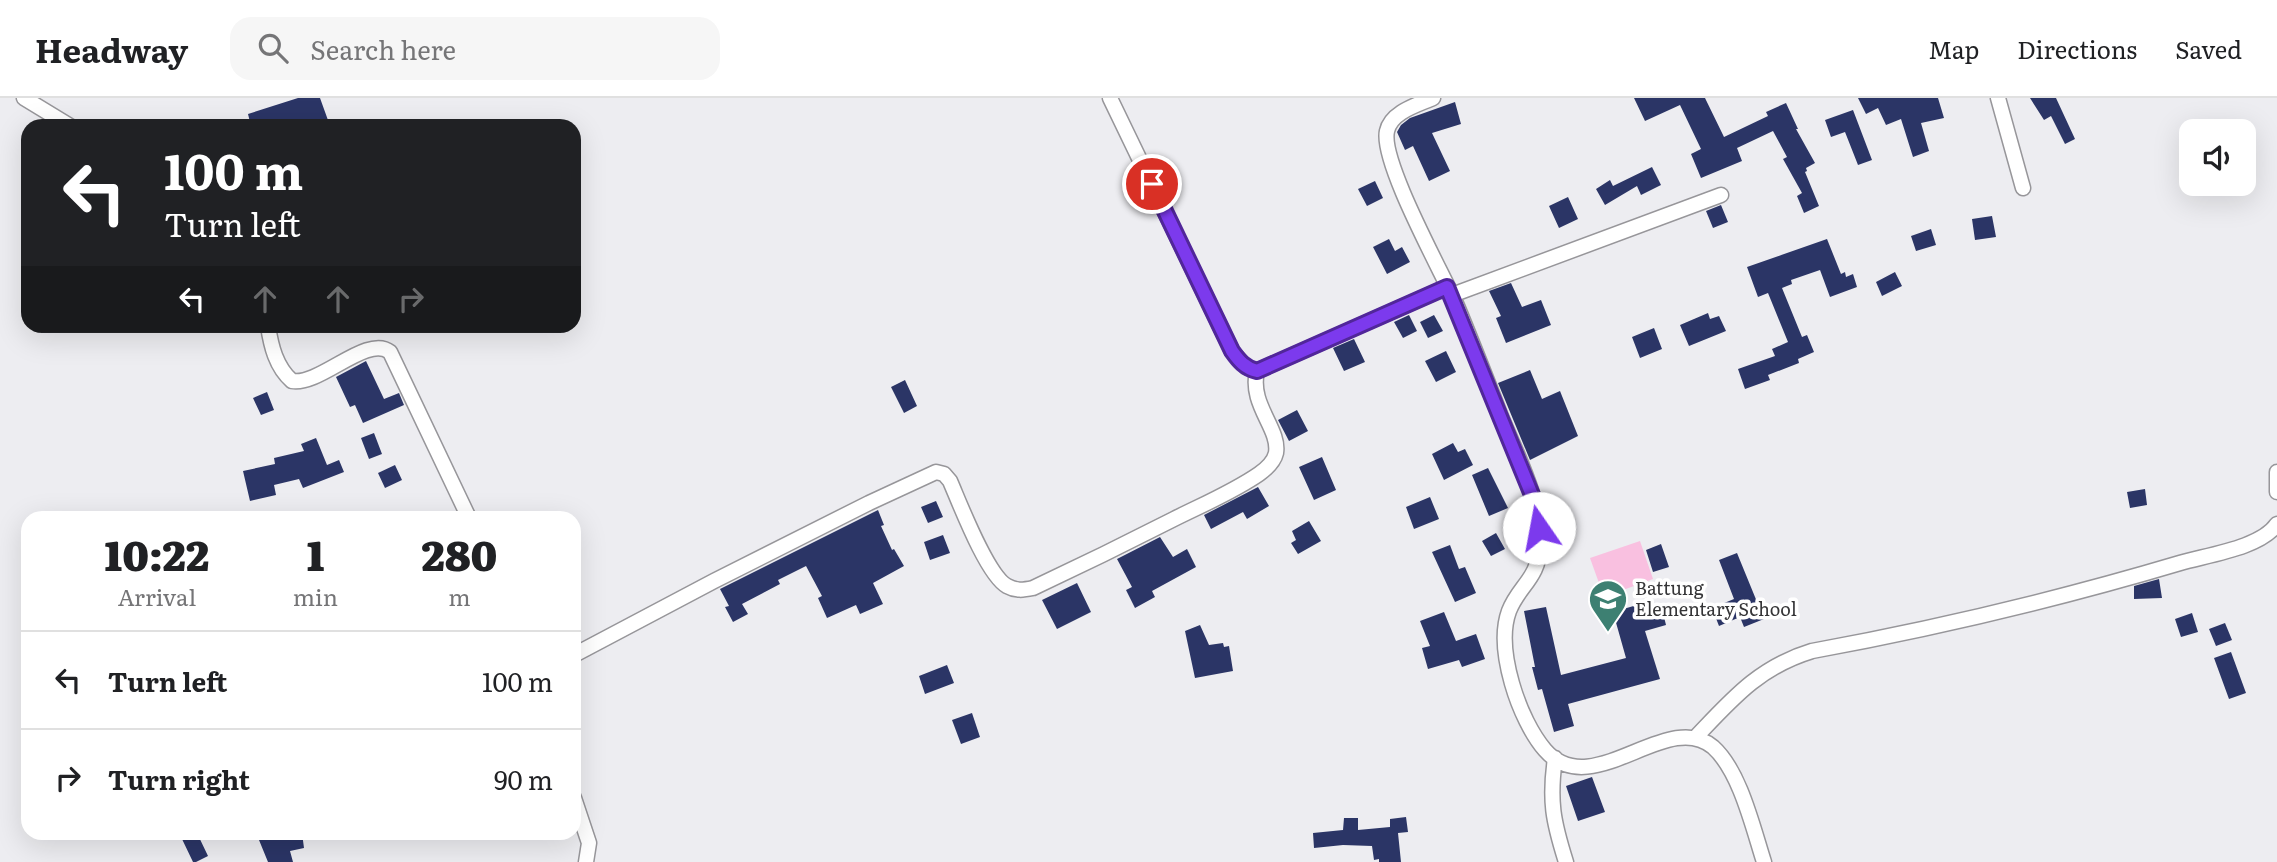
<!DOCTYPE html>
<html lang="en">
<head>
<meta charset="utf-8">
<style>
	body { margin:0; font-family:Literata,serif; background:#f6f6f6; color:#202124; height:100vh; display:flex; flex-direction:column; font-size:26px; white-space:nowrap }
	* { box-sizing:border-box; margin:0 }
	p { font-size:23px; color:#757577 }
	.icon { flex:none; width:38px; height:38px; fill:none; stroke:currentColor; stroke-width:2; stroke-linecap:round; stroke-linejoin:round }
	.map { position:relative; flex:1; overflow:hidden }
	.sheet { position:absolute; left:21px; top:413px; width:560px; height:329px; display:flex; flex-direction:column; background:#fff; border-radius:21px; box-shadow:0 7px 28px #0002 }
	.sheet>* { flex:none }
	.banner { position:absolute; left:21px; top:21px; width:560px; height:214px; border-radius:21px; box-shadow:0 7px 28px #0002; background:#202124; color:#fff; overflow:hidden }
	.tools { position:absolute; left:2179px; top:21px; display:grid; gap:14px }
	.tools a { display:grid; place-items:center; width:77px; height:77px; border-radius:14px; background:#fff; box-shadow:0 7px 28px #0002; font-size:35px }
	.pin { position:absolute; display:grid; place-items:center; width:60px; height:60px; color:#fff; margin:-30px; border:4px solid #fff; border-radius:50%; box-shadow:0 2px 7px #0007 }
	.me { position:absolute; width:77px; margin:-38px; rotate:348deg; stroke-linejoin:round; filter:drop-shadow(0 0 5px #0008) }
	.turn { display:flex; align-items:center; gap:24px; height:147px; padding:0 28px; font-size:32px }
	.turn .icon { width:91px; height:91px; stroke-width:2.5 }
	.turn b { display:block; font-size:49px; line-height:60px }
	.lanes { display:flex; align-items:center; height:66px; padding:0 28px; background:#0003; justify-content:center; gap:35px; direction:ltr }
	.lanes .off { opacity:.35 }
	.eta { display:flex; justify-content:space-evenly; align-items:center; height:119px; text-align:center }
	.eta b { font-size:42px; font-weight:800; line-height:49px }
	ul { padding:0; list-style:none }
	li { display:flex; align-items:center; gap:21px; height:98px; padding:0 28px; border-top:2px solid #e0e0e0 }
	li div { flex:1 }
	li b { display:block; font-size:26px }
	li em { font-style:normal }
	header { display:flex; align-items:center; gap:42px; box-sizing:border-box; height:98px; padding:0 35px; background:#fff; border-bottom:2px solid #e0e0e0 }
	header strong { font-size:33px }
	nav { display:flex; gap:38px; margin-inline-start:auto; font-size:24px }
	.search { width:490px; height:63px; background:#f6f6f6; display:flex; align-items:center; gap:18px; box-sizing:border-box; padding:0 24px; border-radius:21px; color:#757577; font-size:26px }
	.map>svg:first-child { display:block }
</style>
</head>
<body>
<header>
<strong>Headway</strong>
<div class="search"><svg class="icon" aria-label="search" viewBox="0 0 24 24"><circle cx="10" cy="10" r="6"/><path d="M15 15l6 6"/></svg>Search here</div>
<nav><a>Map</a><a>Directions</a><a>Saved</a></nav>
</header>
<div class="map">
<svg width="2277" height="764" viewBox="0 0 2277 764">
	<rect width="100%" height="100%" fill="#ededf1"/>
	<!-- green -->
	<path fill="#f9c0e0" d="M1640,443L1653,481L1604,499L1590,460Z"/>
	<!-- building -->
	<path fill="#2b3566" d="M298,0H320L329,25L320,28H306L304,21L282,28H251L248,16Z
		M1634,0H1705L1724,39L1768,18L1766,14L1786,5L1798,31H1796L1815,65L1806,70L1807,73L1805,74L1819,108L1804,115L1797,98L1802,95L1783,61L1787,59L1773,33L1737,50L1742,63L1701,80L1691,56L1701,51L1680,7L1645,23Z
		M1858,0H1938L1944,20L1921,25L1929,53L1913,59L1901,21L1886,27L1878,10L1866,16Z
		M2030,0H2056L2075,41L2065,46L2051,18L2044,22Z
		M1455,4L1461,26L1432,35L1450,73L1429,83L1413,48L1405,52L1397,34L1401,27L1410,20Z
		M1853,12L1872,62L1858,67L1845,34L1831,39L1825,22Z
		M1652,69L1661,87L1641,97L1637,88L1605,107L1596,91L1610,82L1613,88Z
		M1375,83L1383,100L1367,108L1358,91Z
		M1568,99L1578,121L1559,130L1549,108Z
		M1721,107L1728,124L1713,130L1706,113Z
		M1992,118L1996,139L1975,142L1972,121Z
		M1931,131L1936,147L1916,153L1911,138Z
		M1389,141L1395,153L1402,149L1410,164L1387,176L1373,149Z
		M1827,141L1841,176L1845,174L1846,179L1853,176L1857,189L1830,199L1820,172L1791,182L1792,186L1782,190L1802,239L1807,237L1814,254L1798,261L1799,265L1768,277L1770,282L1745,291L1738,271L1775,258L1772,251L1788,244L1768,195L1758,199L1747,169Z
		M1895,174L1902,188L1882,198L1876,184Z
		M1511,185L1522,209L1541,202L1551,227L1506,245L1496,220L1501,218L1489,193Z
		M1708,215L1710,221L1719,218L1726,233L1689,248L1680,227Z
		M1409,217L1417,233L1403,240L1394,224Z
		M1434,217L1443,233L1428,240L1420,224Z
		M1654,230L1662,251L1640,260L1632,239Z
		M1354,241L1365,264L1344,273L1333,250Z
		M1446,253L1456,274L1436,284L1425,263Z
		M366,263L384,301L399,295L404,307L363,325L355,307L350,309L336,279Z
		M1530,272L1542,301L1560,293L1578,338L1530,362L1498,285Z
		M905,282L917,308L904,315L891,289Z
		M267,294L274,312L261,317L253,300Z
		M1297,312L1308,333L1289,343L1278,322Z
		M374,335L382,356L369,361L361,340Z
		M316,340L327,367L339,362L344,374L303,390L299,381L274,387L276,397L250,403L243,373L275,366L274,360L304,353L301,346Z
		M1453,345L1458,354L1465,351L1473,367L1444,382L1432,356Z
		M1322,359L1336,392L1314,402L1299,369Z
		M395,367L402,382L385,390L378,375Z
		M1488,370L1508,410L1489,418L1472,377Z
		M1258,389L1269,408L1247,421L1243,414L1211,431L1204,417Z
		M2145,391L2147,407L2130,410L2127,394Z
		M1430,399L1439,421L1414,431L1406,409Z
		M936,403L943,419L928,425L921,409Z
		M878,412L884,427L881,428L892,452L894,451L904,468L873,485L883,506L860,516L856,507L827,520L818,500L822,498L806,468L778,482L780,486L742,506L748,516L733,524L725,509L729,508L720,491Z
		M1309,423L1321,443L1298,456L1291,445L1296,442L1292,433Z
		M1496,435L1505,451L1491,458L1482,443Z
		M943,437L950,455L930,462L924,444Z
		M1160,439L1173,459L1187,451L1196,469L1152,493L1155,499L1135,510L1126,492L1132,489L1117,461Z
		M1661,446L1669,469L1653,474L1646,452Z
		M1450,447L1459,471L1465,469L1476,495L1455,504L1432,454Z
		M1737,455L1764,521L1744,529L1740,519L1719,528L1712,510L1734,501L1719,462Z
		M2159,481L2162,500L2134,501V488Z
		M1077,485L1091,514L1057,531L1042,502Z
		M1637,507L1640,518L1662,511L1666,527L1645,533L1660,581L1568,606L1574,628L1554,634L1542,591L1538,592L1532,569H1535L1524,513L1546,509L1561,577L1626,560L1613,514Z
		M1444,514L1456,543L1476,536L1485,561L1462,569L1459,562L1428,571L1422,550L1430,548L1420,523Z
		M2192,515L2198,534L2181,539L2175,521Z
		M2225,525L2232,542L2216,548L2209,531Z
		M1200,527L1209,547L1223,545L1224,549L1229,548L1233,573L1195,580L1185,533Z
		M2231,554L2246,595L2229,601L2214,560Z
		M947,567L954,585L925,596L919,578Z
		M972,615L980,639L961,646L952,622Z
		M1592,679L1605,714L1578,723L1566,688Z
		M1406,719L1408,734L1398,735L1401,764H1379V761L1374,762L1372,748L1343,747L1314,750L1313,735L1343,732L1344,720H1358V732L1390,729V721Z
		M193,735H197L208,758L196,764H193L182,741Z
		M277,735H302L304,750L290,753L293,764H268L259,742Z"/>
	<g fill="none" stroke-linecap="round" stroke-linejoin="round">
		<!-- street casing -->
		<g stroke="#97969a" stroke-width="17">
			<path id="street" d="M24,0L70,28
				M1110,0L1232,253L1246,269L1257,273
				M1433,0C1417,7 1391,14 1387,33C1380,63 1442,174 1457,208C1472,244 1486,280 1500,316C1517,358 1541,401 1540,447C1539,481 1519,487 1509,513C1495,551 1519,622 1545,652C1592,706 1667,610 1713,649C1740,673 1753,730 1764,764
				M1998,0L2023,90
				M1452,197L1721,97
				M268,228C271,248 276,269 292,283C320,288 367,236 390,254L469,420
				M2277,374V394
				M574,557L714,483L869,405L936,374L944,376L950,383C960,406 987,477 1007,488C1016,493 1023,492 1033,490C1080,468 1127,445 1174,421C1202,407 1233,394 1259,376C1266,371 1274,364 1276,355C1280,330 1249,307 1257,273L1447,189
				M1695,640C1732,601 1759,569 1812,553C1937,530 2059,501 2180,465C2207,457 2261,450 2277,426
				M1555,660C1549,703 1553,723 1566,764
				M574,700L589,745L586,764"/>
		</g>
		<!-- street -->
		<use href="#street" stroke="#fff" stroke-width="14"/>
	</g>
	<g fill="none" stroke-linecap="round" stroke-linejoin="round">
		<!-- route casing -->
		<g stroke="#51269a" stroke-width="18">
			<path id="route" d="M1152,86L1232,253C1239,263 1245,270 1257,273L1447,189L1532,397L1539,430"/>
		</g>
		<!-- route -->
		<use href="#route" stroke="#7c3aed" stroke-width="12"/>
	</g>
	<!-- icons -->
	<defs>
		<g id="school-pin" transform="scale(2.0125)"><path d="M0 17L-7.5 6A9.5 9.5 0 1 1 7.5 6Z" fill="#3d8072" stroke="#fff"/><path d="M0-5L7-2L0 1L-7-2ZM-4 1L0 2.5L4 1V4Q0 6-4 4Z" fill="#fff"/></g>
	</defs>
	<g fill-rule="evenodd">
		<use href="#school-pin" x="1608" y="501"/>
	</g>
	<g text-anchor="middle" stroke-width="7" stroke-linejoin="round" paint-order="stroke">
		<!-- poi labels -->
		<g font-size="18" fill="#353537" stroke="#fff" text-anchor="start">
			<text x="1635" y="497">Battung<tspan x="1635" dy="21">Elementary School</tspan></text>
		</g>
	</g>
</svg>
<div class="tools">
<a><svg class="icon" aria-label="sound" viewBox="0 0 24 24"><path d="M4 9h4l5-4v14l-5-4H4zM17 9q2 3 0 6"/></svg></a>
</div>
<div class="pin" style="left:1152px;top:86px;background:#d93025"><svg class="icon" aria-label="arrive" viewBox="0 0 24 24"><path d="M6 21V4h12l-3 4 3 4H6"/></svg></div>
<svg class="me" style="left:1539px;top:430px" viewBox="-20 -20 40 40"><circle r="19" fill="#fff"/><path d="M0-13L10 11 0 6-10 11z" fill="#7c3aed"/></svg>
<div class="banner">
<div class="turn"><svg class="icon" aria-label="left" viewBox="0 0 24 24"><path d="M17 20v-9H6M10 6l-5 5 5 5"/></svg><div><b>100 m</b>Turn left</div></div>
<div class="lanes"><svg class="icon" aria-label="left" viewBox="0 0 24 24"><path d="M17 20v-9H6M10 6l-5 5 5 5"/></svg><svg class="icon off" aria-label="ahead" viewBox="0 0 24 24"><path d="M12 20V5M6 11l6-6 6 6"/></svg><svg class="icon off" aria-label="ahead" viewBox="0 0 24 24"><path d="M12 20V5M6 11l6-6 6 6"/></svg><svg class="icon off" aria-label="right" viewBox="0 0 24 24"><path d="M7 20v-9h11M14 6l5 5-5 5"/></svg></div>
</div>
<section class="sheet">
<div class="eta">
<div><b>10:22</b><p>Arrival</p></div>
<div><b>1</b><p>min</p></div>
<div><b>280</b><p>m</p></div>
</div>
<ul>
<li><svg class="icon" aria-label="left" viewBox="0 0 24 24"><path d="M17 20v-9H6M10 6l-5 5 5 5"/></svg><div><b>Turn left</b></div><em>100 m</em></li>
<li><svg class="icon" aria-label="right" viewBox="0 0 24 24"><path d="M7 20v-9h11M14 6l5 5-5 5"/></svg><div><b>Turn right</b></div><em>90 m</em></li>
</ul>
</section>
</div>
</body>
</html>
